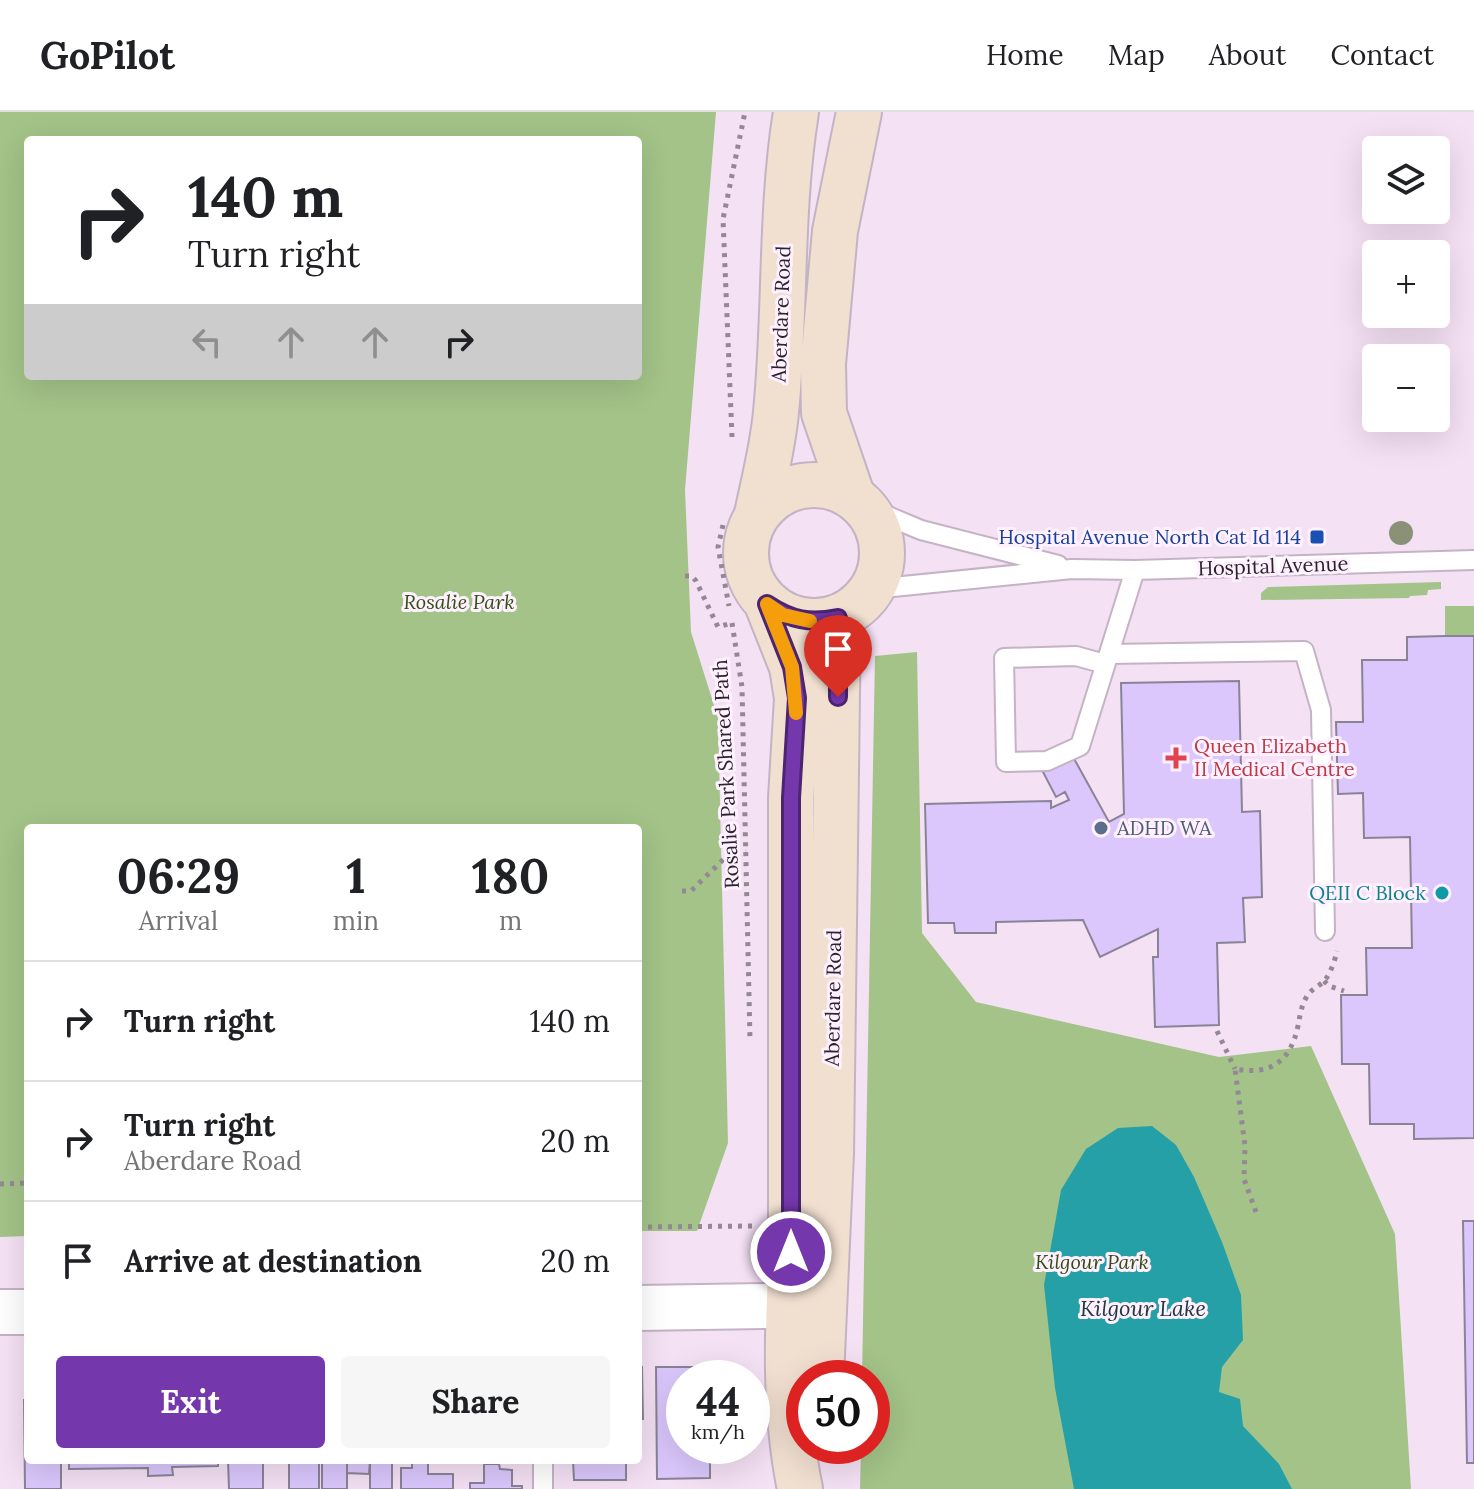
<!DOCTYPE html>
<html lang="en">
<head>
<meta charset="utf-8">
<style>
	body { margin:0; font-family:Lora,serif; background:#f6f6f6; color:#202124; height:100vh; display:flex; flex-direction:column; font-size:30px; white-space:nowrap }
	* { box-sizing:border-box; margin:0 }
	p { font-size:26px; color:#757577 }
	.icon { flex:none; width:44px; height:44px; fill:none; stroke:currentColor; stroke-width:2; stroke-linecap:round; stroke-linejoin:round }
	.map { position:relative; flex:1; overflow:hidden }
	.panel { position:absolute; left:24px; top:712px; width:618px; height:640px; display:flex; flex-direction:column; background:#fff; border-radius:8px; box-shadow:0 8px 32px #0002 }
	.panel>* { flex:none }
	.top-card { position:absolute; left:24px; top:24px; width:618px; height:244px; border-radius:8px; box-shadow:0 8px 32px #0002; background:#fff; color:#202124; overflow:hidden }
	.controls { position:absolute; left:1362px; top:24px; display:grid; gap:16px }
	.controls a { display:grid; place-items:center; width:88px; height:88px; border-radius:8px; background:#fff; box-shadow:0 8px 32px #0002; font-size:40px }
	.speed { position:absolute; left:666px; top:1248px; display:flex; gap:16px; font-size:40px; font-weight:700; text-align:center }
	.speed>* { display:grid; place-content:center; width:104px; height:104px; border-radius:50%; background:#fff; box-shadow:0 8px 32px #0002; line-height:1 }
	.speed small { font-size:20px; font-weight:400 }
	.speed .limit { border:12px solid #d22; background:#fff; color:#111 }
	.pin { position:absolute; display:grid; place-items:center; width:68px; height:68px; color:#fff; margin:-82px -34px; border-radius:50% 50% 50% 0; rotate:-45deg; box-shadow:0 0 8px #0007 }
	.pin .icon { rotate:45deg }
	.me { position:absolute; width:88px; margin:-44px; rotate:0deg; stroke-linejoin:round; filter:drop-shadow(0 0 6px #0008) }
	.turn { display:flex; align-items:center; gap:28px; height:168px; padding:0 32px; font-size:36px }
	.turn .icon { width:104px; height:104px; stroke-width:2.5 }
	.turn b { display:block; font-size:56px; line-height:68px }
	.lanes { display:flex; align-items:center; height:76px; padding:0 32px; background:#0003; justify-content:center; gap:40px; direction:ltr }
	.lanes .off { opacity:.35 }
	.eta { display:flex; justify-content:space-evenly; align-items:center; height:136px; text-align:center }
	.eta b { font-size:48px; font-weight:800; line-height:56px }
	.action { display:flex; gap:16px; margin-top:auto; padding:16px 32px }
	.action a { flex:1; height:92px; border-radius:8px; background:#7537ac; color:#fff; font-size:32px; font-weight:800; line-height:92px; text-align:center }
	.action a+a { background:#f6f6f6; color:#202124 }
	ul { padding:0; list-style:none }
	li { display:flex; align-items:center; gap:24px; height:120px; padding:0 32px; border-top:2px solid #e0e0e0 }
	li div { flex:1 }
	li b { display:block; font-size:30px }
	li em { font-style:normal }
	header { display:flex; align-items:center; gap:48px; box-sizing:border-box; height:112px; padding:0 40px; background:#fff; border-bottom:2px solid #e0e0e0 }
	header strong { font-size:38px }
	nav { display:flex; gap:44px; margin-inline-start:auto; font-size:28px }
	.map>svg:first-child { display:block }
</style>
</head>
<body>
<header>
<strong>GoPilot</strong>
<nav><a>Home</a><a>Map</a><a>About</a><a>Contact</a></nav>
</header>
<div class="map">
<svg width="1474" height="1377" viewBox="0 0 1474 1377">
	<rect width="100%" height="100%" fill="#f4e1f4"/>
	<!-- green -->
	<path fill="#a3c388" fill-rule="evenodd" d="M0,0H716L685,378L691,520L718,606L728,1031L697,1119H638V716H28V1124L0,1125ZM28,28H638V264H28Z
		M1441,470V477L1428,478L1427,483L1410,484L1409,486L1261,488V481L1268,475Z
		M1445,494H1474V524H1445Z
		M917,540L922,821L976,890L1219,945L1311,934L1395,1122L1411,1377H860L861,1334H872V1266H862L875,544Z"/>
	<!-- water -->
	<path fill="#26a0a7" d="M1152,1014L1176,1033L1194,1065L1222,1130L1241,1183L1243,1228L1222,1255L1219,1280L1240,1287L1243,1314L1279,1352L1292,1377H1074L1055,1276L1044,1173L1061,1078L1086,1037L1118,1016Z"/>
	<!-- building -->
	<path fill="#dbc7fc" stroke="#8a8397" stroke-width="2" d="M1445,524H1474V1026L1414,1027V1012H1370L1369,952H1342L1341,883H1367L1366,836H1412L1410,725L1364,726L1363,681L1338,682L1336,610H1363L1362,548H1407V525Z
		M1239,569L1242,700L1260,699L1262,785L1243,786L1245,830L1217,831L1219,913L1155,915L1153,845H1158V817L1100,845L1083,808L996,810V821H955L954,811H928L925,692L1051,689V696L1069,688L1065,680L1056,685L1042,658L1072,643L1109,710L1124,702L1121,571Z
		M1463,1109H1474V1351H1467Z
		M638,1255H642L643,1307H638Z
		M656,1255H709V1266H684V1334H710V1366L657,1367Z
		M24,1288H28V1348H61V1377H25Z
		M69,1348H218V1354L172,1355L173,1363L148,1364V1356L69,1357Z
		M228,1348H263V1377H229Z
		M289,1348H319V1377H289Z
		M322,1348H347V1377H322Z
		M347,1348H370L369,1362L347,1361Z
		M370,1348H392V1377H370Z
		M412,1348L428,1349V1362H453V1377H401V1356H412Z
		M573,1348H626V1368H574Z
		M484,1352H499L500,1357L512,1358V1374H522V1377H470V1371H484Z"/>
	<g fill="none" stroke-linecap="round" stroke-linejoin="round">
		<!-- service casing -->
		<g stroke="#c4b3c5" stroke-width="22">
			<path id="service" d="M864,394L921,418L1058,453
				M873,477L1072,457L1135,458L1474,448
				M1109,542L1304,539L1321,598L1325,819
				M1105,552L1076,544L1004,546L1006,650L1047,649L1080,634L1135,458
				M543,1348V1377"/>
		</g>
		<!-- tertiary casing -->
		<g stroke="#c4b3c5" stroke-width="48">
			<path id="tertiary" d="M638,1196L824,1193
				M0,1200H28"/>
		</g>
		<!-- secondary casing -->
		<g stroke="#c4b3c5" stroke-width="48">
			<path id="secondary" d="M746 441a68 68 0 1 1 136 0a68 68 0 1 1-136 0Z
				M852,383L824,301L823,252L835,119L859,0
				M757,402C764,369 773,334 776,300C786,200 780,99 796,0
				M767,492L792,555L797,586L791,686V1140C787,1218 784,1300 800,1377
				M821,1266L831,1041L838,506"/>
		</g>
		<!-- path -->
		<path stroke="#958895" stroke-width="5" stroke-dasharray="4 6" stroke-linecap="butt" d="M732,325L723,107L745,0
			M723,413L718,435L729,494
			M685,464H692L696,469L718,515L732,511
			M732,511L742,575L750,928
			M682,779H691L732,739L746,740
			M1324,869L1329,874L1344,879
			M1217,919L1235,957
			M0,1072L28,1071
			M1256,1100L1244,1067L1245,1034L1235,957C1270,963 1290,951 1298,914C1300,904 1301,894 1307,884C1311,877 1320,874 1325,868C1331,860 1335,848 1337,839
			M638,1115L755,1114"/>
		<!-- service -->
		<use href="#service" stroke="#fff" stroke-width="18"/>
		<!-- tertiary -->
		<use href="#tertiary" stroke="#fff" stroke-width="44"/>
		<!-- secondary -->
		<use href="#secondary" stroke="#f1dfd0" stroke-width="44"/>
	</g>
	<!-- trees -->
	<circle fill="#899177" cx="1401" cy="421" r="12"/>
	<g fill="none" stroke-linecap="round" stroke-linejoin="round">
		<!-- route casing -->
		<g stroke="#4c2470" stroke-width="20">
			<path id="route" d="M791,1140V686L797,586L792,555L767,492C791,508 810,512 838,506V585"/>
		</g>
		<!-- route -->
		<use href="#route" stroke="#7537ac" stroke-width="14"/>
		<!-- slow -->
		<path stroke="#f59e0b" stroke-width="14" d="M796,601L792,555L767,492L783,503L810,509"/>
	</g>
	<!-- markers -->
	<rect fill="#1a4fb4" stroke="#fff0ff" stroke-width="3" x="1309" y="417" width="16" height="16" rx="4"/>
	<path fill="#e0444e" stroke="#fff0ff" stroke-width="3" d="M1172 634h8v8h8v8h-8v8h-8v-8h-8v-8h8z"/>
	<circle fill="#5c6f8a" stroke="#fff0ff" stroke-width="3" cx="1101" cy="716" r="8"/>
	<circle fill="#0f9aa8" stroke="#fff0ff" stroke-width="3" cx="1442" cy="781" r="8"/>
	<g text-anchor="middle" stroke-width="6" stroke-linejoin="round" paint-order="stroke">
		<!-- street labels -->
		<g font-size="20" fill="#2a242a" stroke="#fff0ff">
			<text transform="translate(781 202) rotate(-88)" y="7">Aberdare Road</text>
			<text transform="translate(1273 454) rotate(-2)" y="7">Hospital Avenue</text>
			<text transform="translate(726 662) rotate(-93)" y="7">Rosalie Park Shared Path</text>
			<text transform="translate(833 886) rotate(-89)" y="7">Aberdare Road</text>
		</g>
		<!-- transit labels -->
		<g font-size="20" fill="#164399" stroke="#fff0ff" text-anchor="end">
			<text x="1301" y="432">Hospital Avenue North Cat Id 114</text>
		</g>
		<!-- park labels -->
		<g font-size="20" font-style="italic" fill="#324f11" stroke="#fff0ff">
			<text x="459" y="497">Rosalie Park</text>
			<text x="1092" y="1157">Kilgour Park</text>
		</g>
		<!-- health labels -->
		<g font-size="20" fill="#be3a42" stroke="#fff0ff" text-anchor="start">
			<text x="1194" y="641">Queen Elizabeth<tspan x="1194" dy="23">II Medical Centre</tspan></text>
		</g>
		<!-- service labels -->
		<g font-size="20" fill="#4e5e75" stroke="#fff0ff" text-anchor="start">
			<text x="1117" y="723">ADHD WA</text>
		</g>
		<!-- culture labels -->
		<g font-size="20" fill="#0d838f" stroke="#fff0ff" text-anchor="end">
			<text x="1426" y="788">QEII C Block</text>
		</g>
		<!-- water labels -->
		<g font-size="22" font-style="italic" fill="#213b3c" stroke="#fff0ff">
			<text x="1143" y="1204">Kilgour Lake</text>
		</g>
	</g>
</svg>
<div class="controls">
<a><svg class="icon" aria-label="layers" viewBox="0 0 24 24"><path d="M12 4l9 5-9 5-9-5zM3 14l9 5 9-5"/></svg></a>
<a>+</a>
<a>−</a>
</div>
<div class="speed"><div>44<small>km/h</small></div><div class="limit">50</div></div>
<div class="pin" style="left:838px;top:585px;background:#d93025"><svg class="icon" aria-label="arrive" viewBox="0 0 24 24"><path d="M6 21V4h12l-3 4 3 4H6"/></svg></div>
<svg class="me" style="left:791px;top:1140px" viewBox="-20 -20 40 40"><circle r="17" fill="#7537ac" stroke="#fff" stroke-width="3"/><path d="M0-11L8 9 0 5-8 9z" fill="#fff"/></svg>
<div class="top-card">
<div class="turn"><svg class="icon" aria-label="right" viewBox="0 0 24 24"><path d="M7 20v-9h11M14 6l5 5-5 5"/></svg><div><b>140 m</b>Turn right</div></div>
<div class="lanes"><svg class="icon off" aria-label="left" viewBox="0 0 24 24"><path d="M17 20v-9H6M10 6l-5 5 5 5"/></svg><svg class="icon off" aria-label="ahead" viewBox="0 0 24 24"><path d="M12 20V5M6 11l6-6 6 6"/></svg><svg class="icon off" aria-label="ahead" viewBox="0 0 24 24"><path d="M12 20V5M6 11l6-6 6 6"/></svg><svg class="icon" aria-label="right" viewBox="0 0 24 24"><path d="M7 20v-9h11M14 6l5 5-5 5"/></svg></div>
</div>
<section class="panel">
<div class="eta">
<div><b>06:29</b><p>Arrival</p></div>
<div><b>1</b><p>min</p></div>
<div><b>180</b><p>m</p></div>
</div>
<ul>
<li><svg class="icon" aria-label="right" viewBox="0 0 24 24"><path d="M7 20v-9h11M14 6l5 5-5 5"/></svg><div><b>Turn right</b></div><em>140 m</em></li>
<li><svg class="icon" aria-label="right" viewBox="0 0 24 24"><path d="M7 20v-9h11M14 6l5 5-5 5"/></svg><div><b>Turn right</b><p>Aberdare Road</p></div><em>20 m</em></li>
<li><svg class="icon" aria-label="arrive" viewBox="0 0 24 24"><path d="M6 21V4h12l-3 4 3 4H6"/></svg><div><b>Arrive at destination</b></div><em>20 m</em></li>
</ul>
<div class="action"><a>Exit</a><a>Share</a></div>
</section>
</div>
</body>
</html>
